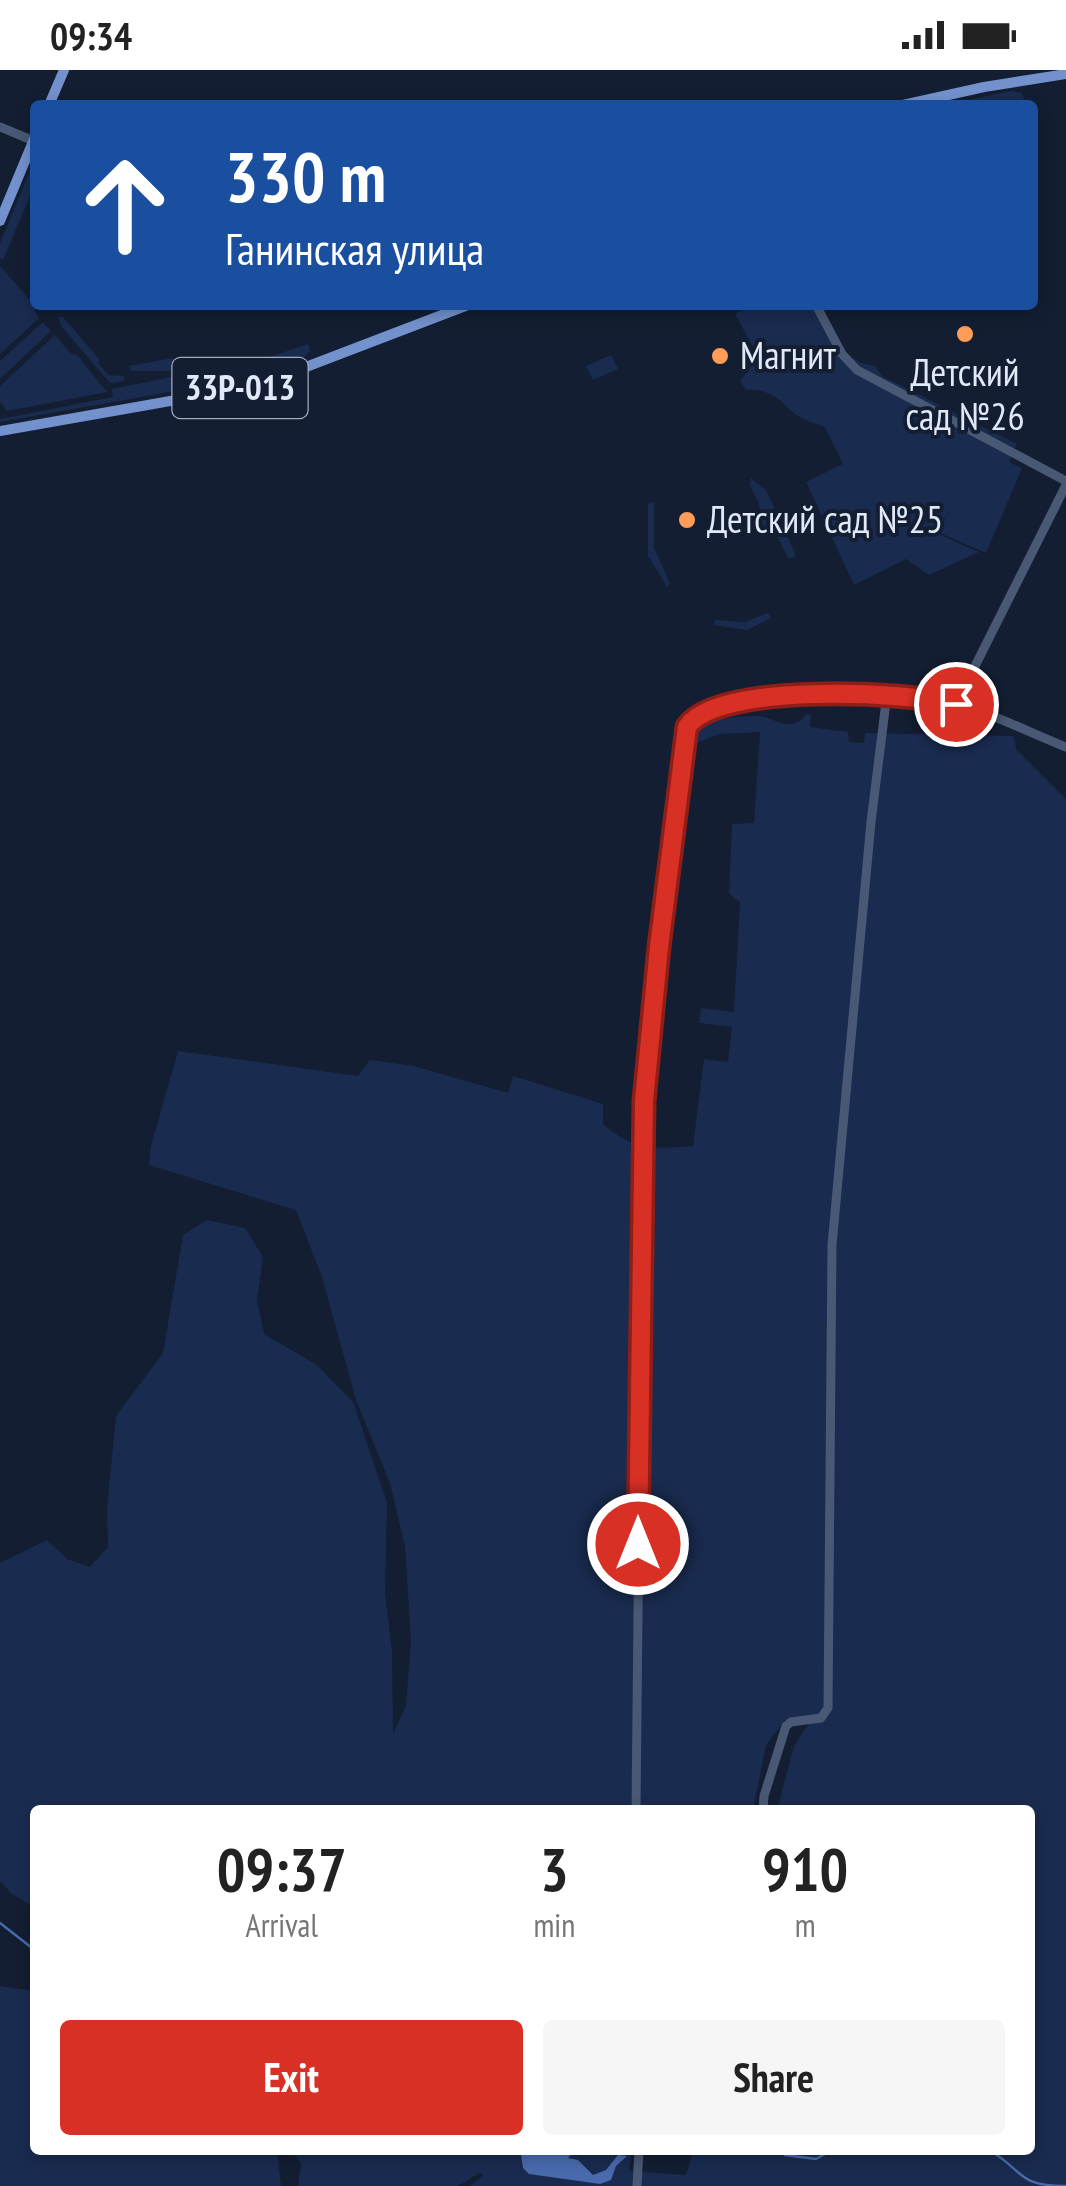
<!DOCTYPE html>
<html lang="en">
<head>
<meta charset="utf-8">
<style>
	body { margin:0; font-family:"PT Sans Narrow",sans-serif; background:#f6f6f6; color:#222; height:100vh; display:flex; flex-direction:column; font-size:38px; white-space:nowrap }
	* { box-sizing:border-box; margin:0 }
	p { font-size:32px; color:#767676 }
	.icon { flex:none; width:55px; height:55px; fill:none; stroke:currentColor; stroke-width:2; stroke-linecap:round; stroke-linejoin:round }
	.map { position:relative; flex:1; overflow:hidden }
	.details { position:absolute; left:30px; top:1735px; width:1005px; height:350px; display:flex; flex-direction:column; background:#fff; border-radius:10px; box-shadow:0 5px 15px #0003 }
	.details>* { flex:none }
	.hud { position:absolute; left:30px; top:30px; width:1008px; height:210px; border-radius:10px; box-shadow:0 5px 15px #0003; background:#1a4fa0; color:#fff; overflow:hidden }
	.pin { position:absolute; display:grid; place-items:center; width:85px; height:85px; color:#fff; margin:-42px; border:5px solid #fff; border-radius:50%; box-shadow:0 2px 10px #0007 }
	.me { position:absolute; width:110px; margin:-55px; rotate:0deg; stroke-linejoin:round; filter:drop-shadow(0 0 8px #0008) }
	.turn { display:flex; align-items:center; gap:35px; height:210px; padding:0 30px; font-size:45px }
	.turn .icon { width:130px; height:130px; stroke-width:2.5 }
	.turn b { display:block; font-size:70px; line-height:85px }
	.eta { display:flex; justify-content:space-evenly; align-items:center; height:170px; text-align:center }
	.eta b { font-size:60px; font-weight:700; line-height:70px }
	.primary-button { display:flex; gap:20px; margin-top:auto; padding:20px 30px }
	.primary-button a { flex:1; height:115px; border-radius:10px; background:#d93025; color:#fff; font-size:40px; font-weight:700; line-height:115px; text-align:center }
	.primary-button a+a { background:#f6f6f6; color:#222 }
	.status { display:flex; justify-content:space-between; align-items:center; height:70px; padding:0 50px; background:#fff; direction:ltr }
	.status svg { height:28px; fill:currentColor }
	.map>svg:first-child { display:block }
</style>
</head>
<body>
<div class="status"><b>09:34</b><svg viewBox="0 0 49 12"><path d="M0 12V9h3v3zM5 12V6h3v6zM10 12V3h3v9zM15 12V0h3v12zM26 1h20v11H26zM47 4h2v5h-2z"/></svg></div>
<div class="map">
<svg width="1066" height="2116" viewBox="0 0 1066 2116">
	<rect width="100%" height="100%" fill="#131e32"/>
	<!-- green -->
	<path fill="#192b4f" d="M1011,21L1022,23L1026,35H944Z
		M30,101L35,103V114L3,190L0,189V173Z
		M0,196L37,238L34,241L39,248L0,284Z
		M752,235H820C834,264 840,292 875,296L882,306L1017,374L1009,392L1022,398L986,483L940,463L949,439L938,464L979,482L929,505L906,489L854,515L806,412L843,394L825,357C815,353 802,350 795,344C780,330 768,318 746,320L740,311L758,286L735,244Z
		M58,247H63L100,290L98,293L108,305L124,306V311L110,313L61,256Z
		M43,252L51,261L0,309V291Z
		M55,265L71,284L77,285L107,322L7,341L0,332V316Z
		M308,274L310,282L299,291L278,297L267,288Z
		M611,285L618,299L593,310L586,296Z
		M173,288L175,301H130L129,296Z
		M260,289L263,296L258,302L209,315L0,352V349L113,327L112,319Z
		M751,408L766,420L796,486L793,488H788L776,464L762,455L759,434L750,415Z
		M654,432V478L670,513L667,517L648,486V434Z
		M768,543L771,548L747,560L714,555L715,550L745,552Z
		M807,644L811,646L810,657L848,662L849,672L864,673L865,663L1014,666L1016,679L1066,729V2116H470L484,2105L479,2103L458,2116H298L301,2093L291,2080H632L629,2101L686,2105L694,2080H1030V1740H777L794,1676L813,1647L785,1650L766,1675L753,1740H35V1838L12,1824L0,1811V1493L47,1470L67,1489L90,1497L108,1477L107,1438L116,1346L163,1283L183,1165L207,1150L245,1158L263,1187L257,1230L264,1264L317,1295L353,1332L387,1433L385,1522L392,1582L393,1664L406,1636L411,1571L405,1477L390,1413L356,1330L322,1207L296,1140L149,1095L151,1076L178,981L358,1006L370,990L414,996L508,1023L513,1006L603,1034V1054C633,1081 654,1079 693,1076L704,989L728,992L732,957L699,953L701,938L734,942L740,832L729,824L732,754L754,753L760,662L719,664L699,672L695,671L693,663L698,655C711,649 741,646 755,646C775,645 788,666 807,644Z
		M0,1916L35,1921V2080H277L281,2116H0Z"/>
	<!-- water -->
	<path fill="#496aad" d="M535,2080H574L568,2088L578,2090L593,2105L606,2100L618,2085L627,2086L616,2096L611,2110L600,2114L529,2104L523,2098L521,2085Z"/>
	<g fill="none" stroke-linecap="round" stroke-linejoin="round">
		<!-- stream -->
		<path stroke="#496aad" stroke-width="2.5" d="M0,1853L32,1878L35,1876
			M784,2080L785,2085L816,2089L832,2080
			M936,2080L943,2084L953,2080
			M989,2080C1025,2101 1016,2116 1066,2116"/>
		<!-- minor -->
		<path stroke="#495874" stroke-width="9" d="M0,57L34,71
			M816,235L842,284L857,300L1066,411
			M956,634L1066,415
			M636,1740L643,1052L659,877L687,657C715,614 902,621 950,632C990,642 1028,662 1066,677
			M763,1740L764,1726L786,1656L791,1652L821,1648L828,1638L832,1175L871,752L887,624
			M637,2116L639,2080"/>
		<!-- major -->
		<path stroke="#7391cc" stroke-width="10" d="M49,35L64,0
			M903,35L984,17L1066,4
			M0,151L35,67
			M0,361L227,321L272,310L468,235"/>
	</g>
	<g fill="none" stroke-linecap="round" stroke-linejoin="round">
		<!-- route casing -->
		<g stroke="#8d1f18" stroke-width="25">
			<path id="route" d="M638,1474L644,1031L659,877L687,657C717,612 906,622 956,634"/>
		</g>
		<!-- route -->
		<use href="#route" stroke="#d93025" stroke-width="18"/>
	</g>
	<!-- markers -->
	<g fill="#fe9c58" stroke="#131e32" stroke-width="4">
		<circle cx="965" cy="264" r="10"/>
		<circle cx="720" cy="286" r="10"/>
		<circle cx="687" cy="450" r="10"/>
	</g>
	<g text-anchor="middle" stroke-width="8" stroke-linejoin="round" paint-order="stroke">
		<!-- shield labels -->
		<rect fill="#131e32" stroke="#a3abbc" stroke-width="2.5" x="172.5" y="288" width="135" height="60" rx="8"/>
		<g font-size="35" font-weight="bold" fill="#e1e8f7">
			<text x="240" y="330">33Р-013</text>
		</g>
		<!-- poi labels -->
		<g font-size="38" fill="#e1e8f7" stroke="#131e32" text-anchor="start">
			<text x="740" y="299">Магнит</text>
			<text x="965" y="316" text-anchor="middle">Детский<tspan x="965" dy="44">сад №26</tspan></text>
			<text x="707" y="463">Детский сад №25</text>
		</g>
	</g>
</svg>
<div class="pin" style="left:956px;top:634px;background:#d93025"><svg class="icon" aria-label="arrive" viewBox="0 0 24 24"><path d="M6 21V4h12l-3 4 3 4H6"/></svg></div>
<svg class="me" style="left:638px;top:1474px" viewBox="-20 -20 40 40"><circle r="17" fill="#d93025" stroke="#fff" stroke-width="3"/><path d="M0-11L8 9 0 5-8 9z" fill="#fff"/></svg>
<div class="hud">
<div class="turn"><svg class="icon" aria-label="ahead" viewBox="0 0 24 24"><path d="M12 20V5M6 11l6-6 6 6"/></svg><div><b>330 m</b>Ганинская улица</div></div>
</div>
<section class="details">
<div class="eta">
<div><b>09:37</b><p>Arrival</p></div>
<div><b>3</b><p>min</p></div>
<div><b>910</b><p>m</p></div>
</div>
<div class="primary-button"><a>Exit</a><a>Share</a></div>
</section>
</div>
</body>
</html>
